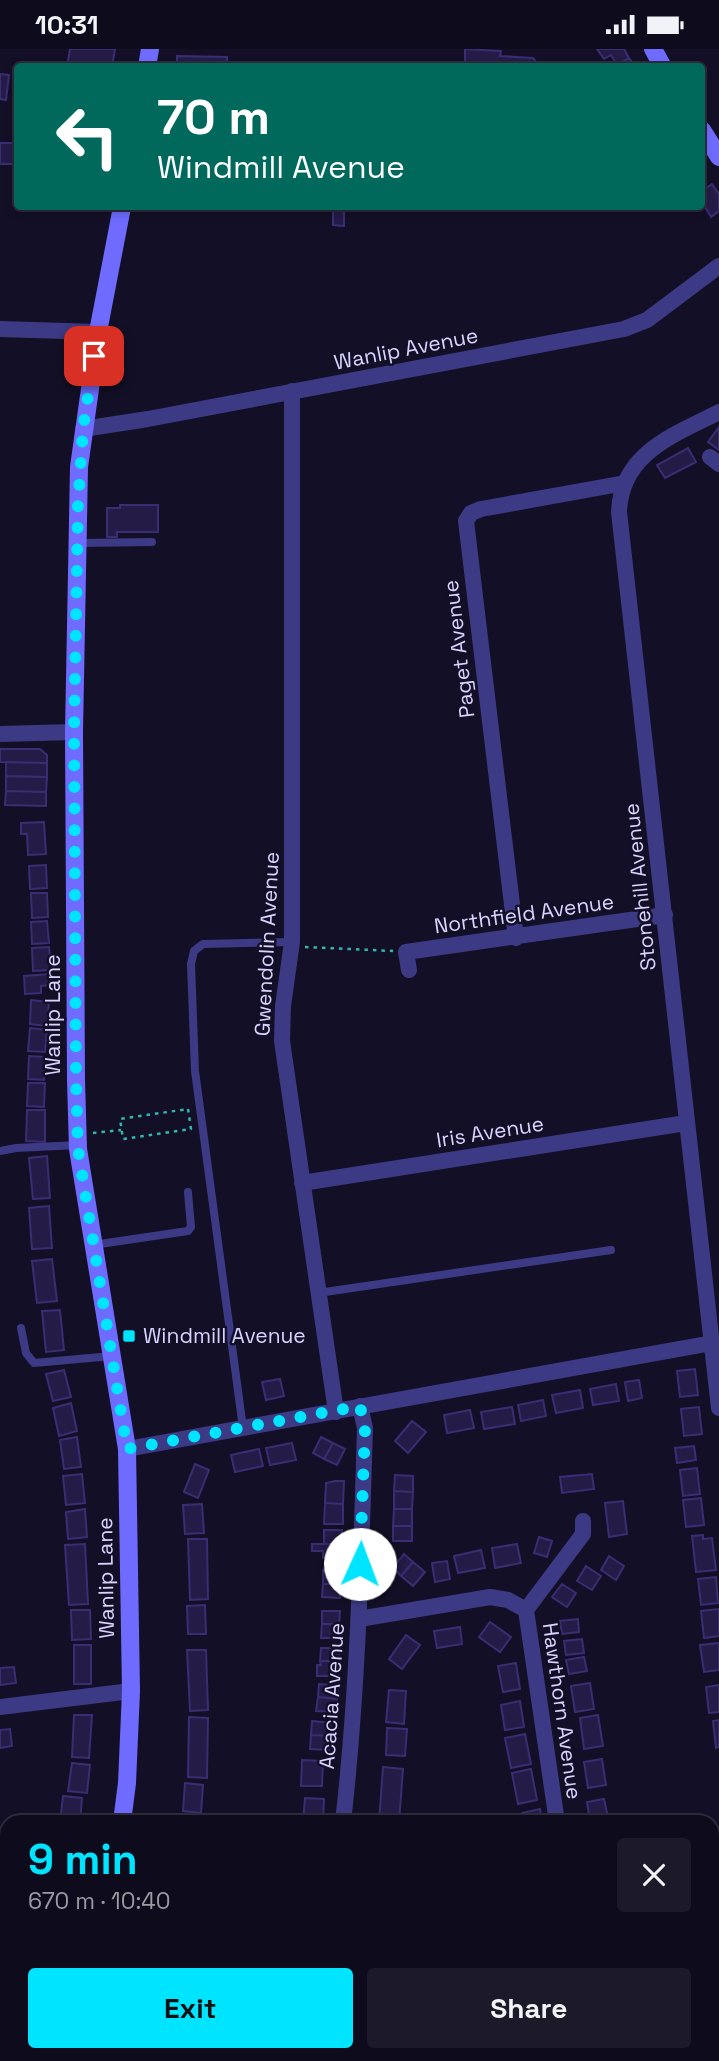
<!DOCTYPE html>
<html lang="en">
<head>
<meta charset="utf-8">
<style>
	body { margin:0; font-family:"Space Grotesk",sans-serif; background:#1c1929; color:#f1f3f6; height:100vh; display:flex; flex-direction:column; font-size:26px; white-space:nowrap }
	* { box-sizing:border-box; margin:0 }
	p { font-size:23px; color:#9b9ba3 }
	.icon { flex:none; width:38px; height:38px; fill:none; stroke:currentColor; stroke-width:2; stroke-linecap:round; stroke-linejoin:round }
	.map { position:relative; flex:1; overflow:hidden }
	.side { position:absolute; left:0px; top:1766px; width:719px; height:247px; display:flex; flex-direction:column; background:#0e0b1c; border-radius:21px 21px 0 0; box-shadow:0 4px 10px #0003,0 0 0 2px #2e2b3b }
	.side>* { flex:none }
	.guide { position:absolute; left:14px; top:14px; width:691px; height:147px; border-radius:7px; box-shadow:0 4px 10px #0003,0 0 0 2px #2e2b3b; background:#00695c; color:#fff; overflow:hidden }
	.pin { position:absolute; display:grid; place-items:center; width:60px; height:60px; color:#fff; margin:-30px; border-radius:14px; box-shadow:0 4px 10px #0006 }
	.me { position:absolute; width:77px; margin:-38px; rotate:2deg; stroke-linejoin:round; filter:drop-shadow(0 0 5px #0008) }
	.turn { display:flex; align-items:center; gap:24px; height:147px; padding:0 28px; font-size:32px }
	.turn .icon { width:91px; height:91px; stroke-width:2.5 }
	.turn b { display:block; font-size:49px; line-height:60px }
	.round { display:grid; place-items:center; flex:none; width:74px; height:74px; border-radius:7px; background:#1c1929 }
	.head { display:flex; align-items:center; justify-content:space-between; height:119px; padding:0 28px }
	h1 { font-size:42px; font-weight:700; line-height:52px; color:#00e5ff }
	.cta { display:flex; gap:14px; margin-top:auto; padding:14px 28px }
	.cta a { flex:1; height:80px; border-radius:7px; background:#00e5ff; color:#111; font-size:28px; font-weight:700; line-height:80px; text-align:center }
	.cta a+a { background:#1c1929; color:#f1f3f6 }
	.status { display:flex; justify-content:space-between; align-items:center; height:49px; padding:0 35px; background:#0e0b1c; direction:ltr }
	.status svg { height:19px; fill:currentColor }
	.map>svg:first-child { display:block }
</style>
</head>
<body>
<div class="status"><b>10:31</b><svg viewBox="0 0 49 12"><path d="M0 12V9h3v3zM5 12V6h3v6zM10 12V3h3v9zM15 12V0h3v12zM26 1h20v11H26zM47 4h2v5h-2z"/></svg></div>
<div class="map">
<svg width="719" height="2012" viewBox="0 0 719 2012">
	<rect width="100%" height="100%" fill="#130f26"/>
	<!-- green -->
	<path fill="#12302f" d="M306,2006H368L369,2012H263Z"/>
	<!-- building -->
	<path fill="#241b47" stroke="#3b2d73" stroke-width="2" d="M70,0H115L112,18H67Z
		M465,0L501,2L500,7L533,9L540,18H465Z
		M597,0H624L629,9L617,16L611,6L604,10Z
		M177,7L227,8V18H177Z
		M629,9L636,18L617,16Z
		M0,25L9,26L6,51L0,50Z
		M0,94H18V115H0Z
		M712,135L719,145V162L711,168L702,153V142Z
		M333,161H344V177L333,176Z
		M719,378V401L708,393Z
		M688,399L696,413L665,429L657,416Z
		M120,456H158V483H117V488H107V459H120Z
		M0,700H40L47,706V714L0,713Z
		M6,713L47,714V728L6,727Z
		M6,727L47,728L46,743L6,742Z
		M6,742L46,743V757L5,756Z
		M44,773L46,805L28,806L27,785H21V774Z
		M46,816L47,839L30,840L29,817Z
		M31,844H47L48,868L32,869Z
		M47,872L49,894L32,895L31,873Z
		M49,898L51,921L33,922L32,899Z
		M50,925V936L41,937V944L25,945L24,927Z
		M31,951L49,953L47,977L30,975Z
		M30,979L47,981L45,1003L28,1002Z
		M29,1007L45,1008L44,1031L28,1030Z
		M28,1034H45L44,1058L27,1057Z
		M27,1061H45V1093L26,1092Z
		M47,1107L50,1149L33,1150L29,1109Z
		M49,1157L52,1199L32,1200L29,1159Z
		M52,1210L57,1252L37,1254L32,1212Z
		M60,1261L64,1301L46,1303L42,1262Z
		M695,1320L698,1346L680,1348L677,1322Z
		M64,1321L71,1348L53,1352L46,1325Z
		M280,1330L284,1347L266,1351L262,1333Z
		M639,1331L642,1349L628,1352L625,1333Z
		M616,1335L619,1352L593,1356L590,1340Z
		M580,1341L583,1359L556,1364L552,1346Z
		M543,1351L546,1367L521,1372L518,1356Z
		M71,1354L77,1382L59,1387L53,1359Z
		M512,1358L515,1375L484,1380L481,1363Z
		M699,1358L702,1385L684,1387L681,1360Z
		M470,1361L474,1379L447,1384L444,1366Z
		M412,1372L426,1383L408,1404L395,1392Z
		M77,1388L81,1418L64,1420L60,1391Z
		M321,1388L333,1394L324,1410L313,1404Z
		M292,1394L296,1411L270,1416L266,1399Z
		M333,1394L345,1400L337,1416L324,1410Z
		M694,1397L696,1411L677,1414L675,1399Z
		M259,1400L263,1417L235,1423L231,1406Z
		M195,1415L209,1421L198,1449L184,1443Z
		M697,1419L700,1445L683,1447L680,1421Z
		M82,1425L85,1454L66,1456L63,1427Z
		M592,1425L594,1440L562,1444L560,1428Z
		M395,1426L413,1427V1443L394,1442Z
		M335,1432H344L343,1455L325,1454L326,1434Z
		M394,1442L413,1443L412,1460H394Z
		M701,1449L704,1476L686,1478L683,1451Z
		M623,1452L627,1485L609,1488L605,1454Z
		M325,1454L343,1455V1475H324Z
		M202,1455L204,1484L185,1485L183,1456Z
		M85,1460L87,1488L68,1490L66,1463Z
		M394,1460H412V1477H393Z
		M393,1477H412V1492H393Z
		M324,1481H342L341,1495H324Z
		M703,1486V1490L712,1489L716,1521L696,1523L692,1487Z
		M539,1488L552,1492L547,1508L534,1504Z
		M188,1490H207L208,1550L190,1551Z
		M85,1495L88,1555L69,1556L65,1496Z
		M312,1495H341V1509H323V1502H312Z
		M517,1495L521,1514L495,1519L492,1499Z
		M481,1501L485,1519L458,1524L454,1507Z
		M404,1505L413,1513L401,1527L393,1519Z
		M609,1507L624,1517L616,1531L601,1521Z
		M447,1512L450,1530L435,1533L432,1514Z
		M413,1513L425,1523L413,1537L401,1527Z
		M586,1517L601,1527L592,1541L577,1532Z
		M323,1521H341V1535H323Z
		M716,1528L718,1554L701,1556L698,1530Z
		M323,1535H341L340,1549L322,1548Z
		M562,1535L576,1544L567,1558L552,1548Z
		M205,1556L206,1585H188L187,1557Z
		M719,1560V1587L704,1589L701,1562Z
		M71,1561H90L91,1590L72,1591Z
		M322,1562H340L339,1575H322Z
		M578,1570L579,1583L562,1585L560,1572Z
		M490,1573L511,1588L500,1603L479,1588Z
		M322,1575H339V1589H321Z
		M460,1578L462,1595L437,1599L434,1582Z
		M406,1586L420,1596L402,1620L389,1610Z
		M582,1590L584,1604L566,1606L564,1592Z
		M719,1594V1621L704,1623L700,1596Z
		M74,1596H91V1635H74Z
		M321,1599H339V1612H320Z
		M187,1601H206L208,1661L190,1662Z
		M584,1608L587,1622L569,1625L566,1611Z
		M320,1612H339V1627H317V1616H321Z
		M516,1614L520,1640L503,1643L498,1617Z
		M14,1618L16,1634L0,1636V1619Z
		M590,1634L594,1660L575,1663L571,1637Z
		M319,1635L338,1637L337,1650L318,1648Z
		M719,1636V1663L709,1664L706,1638Z
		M389,1641L406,1642L404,1675L386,1673Z
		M318,1648L337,1650L336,1663L316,1662Z
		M520,1652L524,1678L505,1681L501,1656Z
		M74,1666H92L89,1709L72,1708Z
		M598,1666L603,1697L584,1700L580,1669Z
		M189,1668L208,1669L207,1729L188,1728Z
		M719,1671V1698L716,1699L713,1672Z
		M312,1672L331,1674L330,1687L311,1686Z
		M387,1679L407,1680L405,1707L386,1706Z
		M10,1680L12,1697L0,1699V1681Z
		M525,1685L531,1715L511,1719L505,1689Z
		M311,1686L330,1687L329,1701L310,1700Z
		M602,1710L606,1736L588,1739L584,1713Z
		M302,1711L323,1712L322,1737H301Z
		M72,1714L90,1716L87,1744L68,1742Z
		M383,1718L403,1720L399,1773H379Z
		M531,1720L537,1751L518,1755L512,1724Z
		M185,1734L203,1736L201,1764L183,1762Z
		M63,1747L82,1749L80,1773H60Z
		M305,1749L324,1750L323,1773H303Z
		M604,1750L609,1773H590L587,1753Z
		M540,1760L542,1773H523L522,1764Z
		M16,2006H34L33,2012H16Z
		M429,2006H501L502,2012H430Z
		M532,2006H591L592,2012H533Z"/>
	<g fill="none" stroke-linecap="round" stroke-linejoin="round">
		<!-- path -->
		<path stroke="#2fb8b0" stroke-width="2.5" stroke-dasharray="3.5 5" stroke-linecap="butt" d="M305,898L393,902
			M188,1060L191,1080L123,1090L120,1070Z
			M93,1084L121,1081
			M351,2012L400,2006"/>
		<!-- lane -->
		<path stroke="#3d3a85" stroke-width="8" d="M78,494L152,493
			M0,1102L16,1099L78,1096
			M93,1196L188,1182L191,1178L188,1143
			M318,1244L611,1201
			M21,1279L26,1304L34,1314L112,1307
			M243,1379L195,1022L191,915L194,902L203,895L292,893"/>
		<!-- street -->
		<path stroke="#3d3a85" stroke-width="16" d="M0,280L98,283
			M292,342V893L283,957L282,992L336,1363
			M719,363C674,386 621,404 619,463L719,1359
			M83,380L148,370L624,280L647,271L719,217
			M710,408L719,415
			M0,685L74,683
			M516,889L466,472L471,464L481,460L625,434
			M409,921L406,903L665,866
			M302,1134L686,1074
			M127,1400L712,1294
			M526,1561L583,1485V1472
			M359,1570L490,1548L508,1551L526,1561L557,1773
			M0,1658L131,1642
			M343,1773C358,1642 361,1511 365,1379L360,1357"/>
		<!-- secondary -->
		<path stroke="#6f6bff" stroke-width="18" d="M653,0L663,18
			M147,18L150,0
			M702,81L719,108
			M122,1773L127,1734L131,1642L127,1400L78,1100L76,1031L74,683L79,418L98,283L122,158
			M73,2012L75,2006"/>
	</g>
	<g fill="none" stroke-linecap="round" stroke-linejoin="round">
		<!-- route -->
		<path stroke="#00e5ff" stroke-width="12" stroke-dasharray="0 21.6" d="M94,307L83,380L78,456L74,683L76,1031L78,1100L127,1400L360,1357L365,1380L360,1515"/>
	</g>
	<!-- markers -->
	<rect fill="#00e5ff" stroke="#130f26" stroke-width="2.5" x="122" y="1280" width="14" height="14" rx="3.5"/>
	<g text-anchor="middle" stroke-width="5" stroke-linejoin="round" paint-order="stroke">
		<!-- street labels -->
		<g font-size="21" fill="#d9d4ff" stroke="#130f26">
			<text transform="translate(406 300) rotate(-11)" y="7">Wanlip Avenue</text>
			<text transform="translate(459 600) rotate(-97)" y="7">Paget Avenue</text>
			<text transform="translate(640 838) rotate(-96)" y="7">Stonehill Avenue</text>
			<text transform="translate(524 865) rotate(-8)" y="7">Northfield Avenue</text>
			<text transform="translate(267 895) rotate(-87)" y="7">Gwendolin Avenue</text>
			<text transform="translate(53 966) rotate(-90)" y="7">Wanlip Lane</text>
			<text transform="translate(490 1083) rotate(-9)" y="7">Iris Avenue</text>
			<text transform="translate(106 1529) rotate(-91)" y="7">Wanlip Lane</text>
			<text transform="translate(332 1647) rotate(-86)" y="7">Acacia Avenue</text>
			<text transform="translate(562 1662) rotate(82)" y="7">Hawthorn Avenue</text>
		</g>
		<!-- poi labels -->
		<g font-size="21" fill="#d9d4ff" stroke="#130f26" text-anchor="start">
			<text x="143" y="1294">Windmill Avenue</text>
		</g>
	</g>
</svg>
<div class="pin" style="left:94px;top:307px;background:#d93025"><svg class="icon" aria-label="arrive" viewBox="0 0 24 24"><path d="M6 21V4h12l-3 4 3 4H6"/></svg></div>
<svg class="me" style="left:360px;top:1515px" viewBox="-20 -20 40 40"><circle r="19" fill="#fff"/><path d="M0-13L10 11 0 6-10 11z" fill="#00e5ff"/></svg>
<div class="guide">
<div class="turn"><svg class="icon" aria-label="left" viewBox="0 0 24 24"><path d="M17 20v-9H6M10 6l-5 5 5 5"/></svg><div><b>70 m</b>Windmill Avenue</div></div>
</div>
<section class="side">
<div class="head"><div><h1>9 min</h1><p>670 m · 10:40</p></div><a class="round"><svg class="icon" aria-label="close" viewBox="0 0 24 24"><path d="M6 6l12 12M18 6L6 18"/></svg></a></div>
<div class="cta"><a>Exit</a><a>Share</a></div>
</section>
</div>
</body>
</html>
